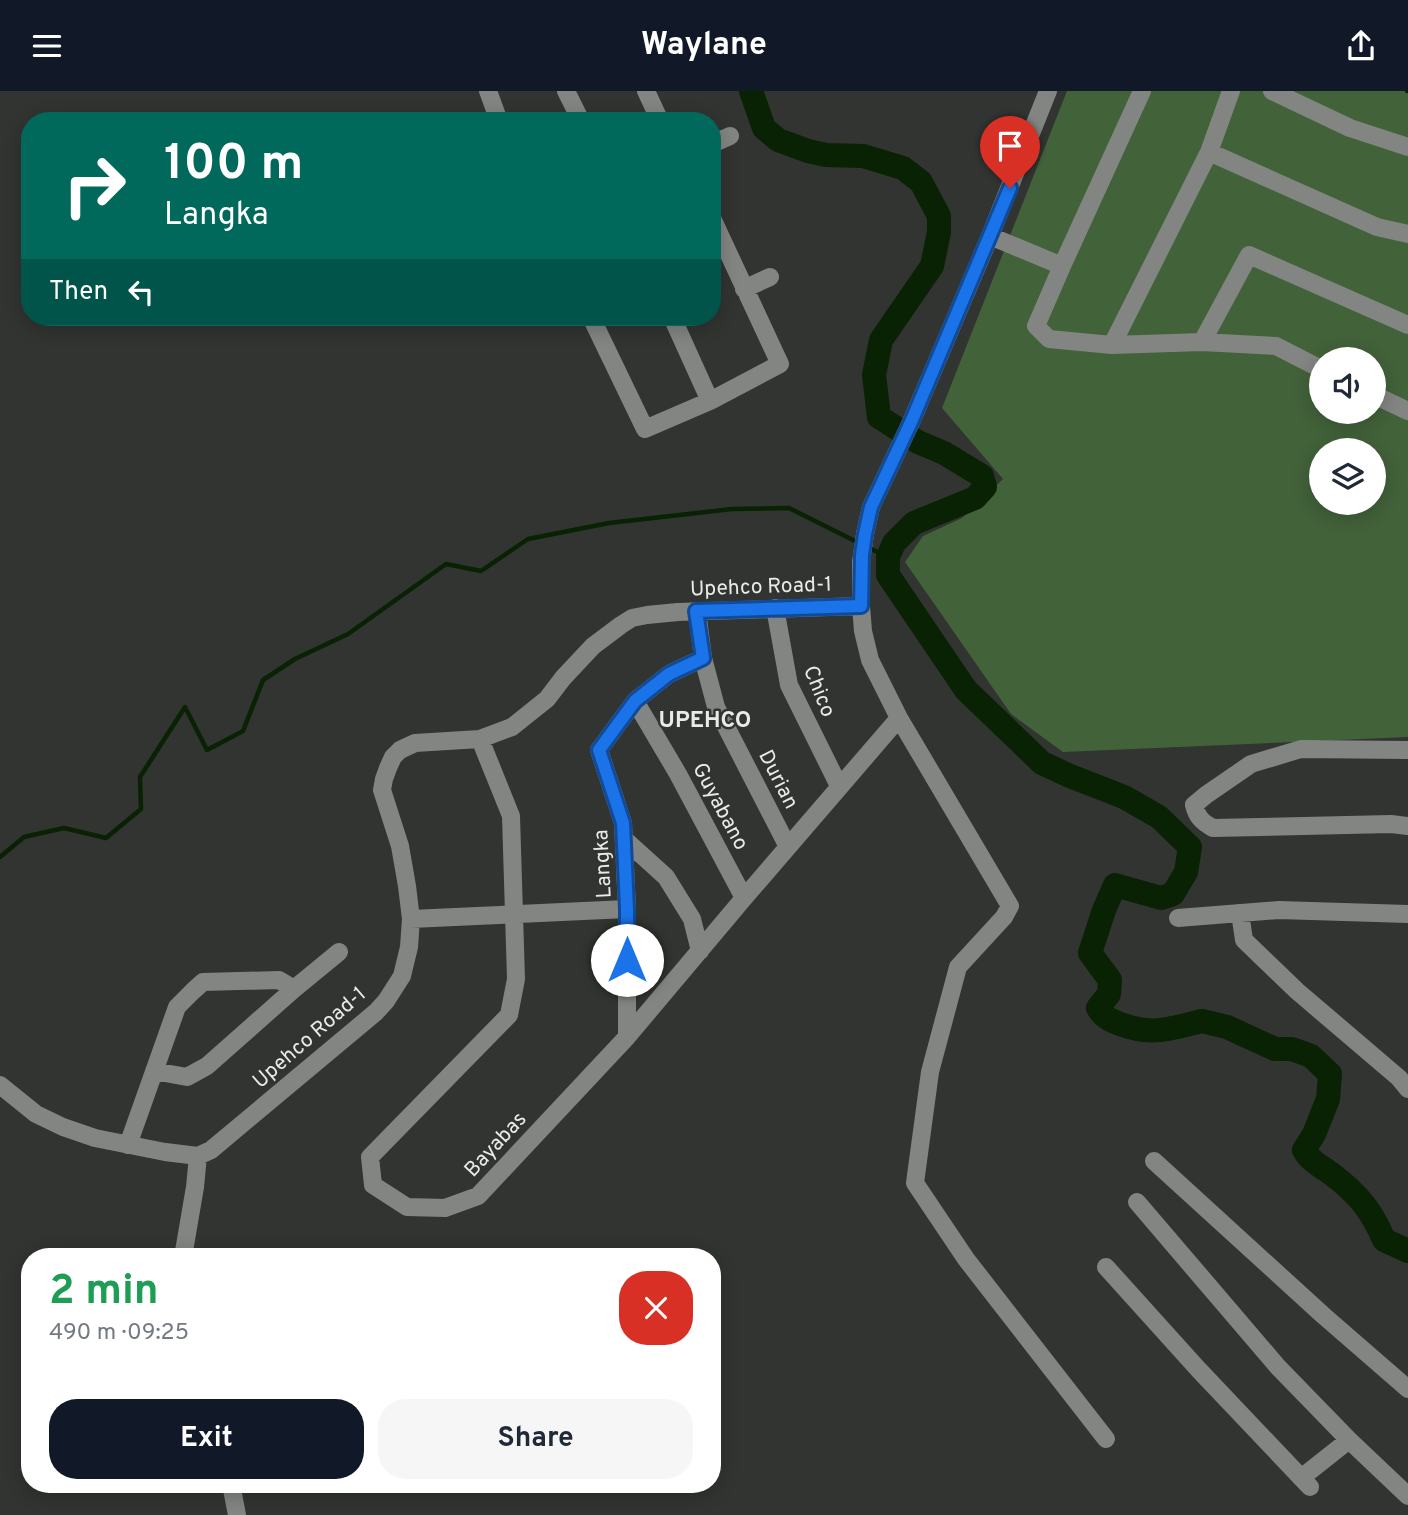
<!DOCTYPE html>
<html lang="en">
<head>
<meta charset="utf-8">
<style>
	body { margin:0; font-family:Overpass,sans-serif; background:#f6f6f7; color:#1f2937; height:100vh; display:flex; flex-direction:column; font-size:26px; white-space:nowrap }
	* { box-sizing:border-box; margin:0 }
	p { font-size:23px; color:#747a83 }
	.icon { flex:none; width:38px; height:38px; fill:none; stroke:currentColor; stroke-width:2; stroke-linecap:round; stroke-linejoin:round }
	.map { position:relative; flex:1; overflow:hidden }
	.drawer { position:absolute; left:21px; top:1157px; width:700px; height:245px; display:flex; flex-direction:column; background:#fff; border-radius:28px; box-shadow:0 4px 18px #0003 }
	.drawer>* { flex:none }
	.hud { position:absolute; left:21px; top:21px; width:700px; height:214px; border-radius:28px; box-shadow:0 4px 18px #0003; background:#00695c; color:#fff; overflow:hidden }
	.fabs { position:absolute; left:1309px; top:256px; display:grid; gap:14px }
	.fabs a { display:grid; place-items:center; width:77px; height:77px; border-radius:50%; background:#fff; box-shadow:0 4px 18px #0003; font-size:35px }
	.pin { position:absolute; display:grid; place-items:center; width:60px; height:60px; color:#fff; margin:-72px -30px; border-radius:50% 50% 50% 0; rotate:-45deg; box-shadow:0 0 7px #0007 }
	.pin .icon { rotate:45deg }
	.me { position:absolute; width:77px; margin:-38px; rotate:0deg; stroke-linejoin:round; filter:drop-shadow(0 0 5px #0008) }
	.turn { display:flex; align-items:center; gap:24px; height:147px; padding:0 28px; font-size:32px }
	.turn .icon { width:91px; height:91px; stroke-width:2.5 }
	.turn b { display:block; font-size:49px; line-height:60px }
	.then { display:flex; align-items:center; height:66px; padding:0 28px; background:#0003; gap:14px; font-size:26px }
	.round { display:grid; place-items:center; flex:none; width:74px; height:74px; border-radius:28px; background:#f6f6f7 }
	.overview { display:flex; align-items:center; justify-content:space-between; height:119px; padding:0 28px }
	h1 { font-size:42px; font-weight:700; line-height:52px; color:#1e9e55 }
	.cta { display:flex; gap:14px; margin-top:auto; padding:14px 28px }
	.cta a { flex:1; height:80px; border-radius:28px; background:#111827; color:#fff; font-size:28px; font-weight:700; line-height:80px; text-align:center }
	.cta a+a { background:#f6f6f7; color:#1f2937 }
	header { display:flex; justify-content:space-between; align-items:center; height:91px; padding:0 28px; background:#111827; color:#fff; font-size:32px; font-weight:700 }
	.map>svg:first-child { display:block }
</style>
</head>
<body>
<header><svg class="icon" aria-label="menu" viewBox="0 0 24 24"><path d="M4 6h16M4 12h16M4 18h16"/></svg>Waylane<svg class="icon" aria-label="share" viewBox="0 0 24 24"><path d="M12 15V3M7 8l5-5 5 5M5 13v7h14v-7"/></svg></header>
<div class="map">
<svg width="1408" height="1424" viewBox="0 0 1408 1424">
	<rect width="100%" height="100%" fill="#313430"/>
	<!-- green -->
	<path fill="#42623a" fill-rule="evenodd" d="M1067,0H1408V646L1063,661L1011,623L905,471L923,445L962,427L1003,388L942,317ZM1321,268H1374V320H1321ZM1321,359H1374V411H1321Z"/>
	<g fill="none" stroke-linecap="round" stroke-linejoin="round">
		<!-- stream -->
		<path stroke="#082203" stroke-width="4.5" d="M1407,0H1408
			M867,456L888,466
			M0,766L24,746L64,737L106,747L141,718L140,686L185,616L207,659L243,640L263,589L295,568L348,543L446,473L481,480L528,448L609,432L732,418L789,417L859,452"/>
		<!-- river -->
		<path stroke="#082203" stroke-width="24" d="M751,0L764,37L778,49L808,60L826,64L863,65L903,77L921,91L939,125V141L932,175L881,249L874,284L879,326L918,351L944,362L982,385L985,396L975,407L914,432L894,452L888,466V484L966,599L1042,672L1070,685L1124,706L1159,726L1190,756L1186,781L1173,803L1161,807L1115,794L1104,819L1090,862L1110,889L1109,903L1098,917C1103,926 1110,929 1120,933C1152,945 1170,938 1202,930L1227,936L1275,958H1292L1311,965L1330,983L1328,1008L1314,1043L1304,1059C1310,1071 1323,1076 1333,1084C1358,1103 1372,1120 1384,1149L1408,1160"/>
		<!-- minor -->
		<path stroke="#838583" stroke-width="18" d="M488,0L499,30
			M566,0L581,30
			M646,0L660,30
			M1048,0L990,145L912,329L871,416L865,443L861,471V515L863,540L870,569L899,627L1010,815L1004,826L958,876L930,981L915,1092L966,1168L1106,1348
			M1142,0L1062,175L1036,235L1049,248L1112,254L1202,251L1276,255L1321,278
			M1272,0L1350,37L1408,56
			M712,53L730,45
			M1209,61L1377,136L1408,143
			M990,145L1062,175
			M744,198L770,186
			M591,226L645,338L710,310L780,273L712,127
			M672,226L710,310
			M1202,251L1249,164L1408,234
			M1112,254L1209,61L1231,0
			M1374,304L1408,320
			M775,517L789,594L839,695
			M697,520L703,567L716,616L788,756
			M635,610L678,683L744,807
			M480,648L511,725L516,888L509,924L370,1066L373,1094L407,1116L445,1117L478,1105L627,946L744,807L899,627
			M1408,659L1301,658L1251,673L1206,704L1194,714C1197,726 1202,731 1213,737L1391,733L1408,735
			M624,748L666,786L692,828L700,860
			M1240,822L1244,849L1297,900L1399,987L1408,998
			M1178,827L1279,819L1408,823
			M411,828L627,818
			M627,946V818L623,732L599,659L635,610L669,583L703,567
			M154,980L187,986L207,975L294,898L339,861
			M0,994L36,1023L63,1036L95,1047L165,1061L198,1065L211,1059L376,921L386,910L402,885L409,856L411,828L407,795L400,755L382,699L384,688L388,677L393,666L400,659L415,652L480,648L512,636L547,608L563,587L593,555L621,534L632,527L647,524L678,521L861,515
			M128,1054L177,916L193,900L203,891L279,889L294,898
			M1154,1070L1324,1225L1408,1298
			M1137,1111L1278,1276L1349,1349L1408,1405
			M183,1166L195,1096L198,1065
			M1106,1176L1198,1278L1310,1396
			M1301,1387L1349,1349
			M231,1393L237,1424"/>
	</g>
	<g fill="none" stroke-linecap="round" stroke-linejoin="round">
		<!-- route casing -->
		<g stroke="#114b97" stroke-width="18">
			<path id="route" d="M627,869V818L623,732L599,659L635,610L669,583L703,567L696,520L861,515L862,464L865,443L871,416L912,329L1010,97"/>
		</g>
		<!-- route -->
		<use href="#route" stroke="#1a73e8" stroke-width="12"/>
	</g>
	<g text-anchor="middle" stroke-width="5" stroke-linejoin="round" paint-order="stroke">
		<!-- street labels -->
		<g font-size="21" fill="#e9ebe9" stroke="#313430">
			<text transform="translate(761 495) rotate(-2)" y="7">Upehco Road-1</text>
			<text transform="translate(820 600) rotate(68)" y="7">Chico</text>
			<text transform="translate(779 688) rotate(63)" y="7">Durian</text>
			<text transform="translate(721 715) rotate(62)" y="7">Guyabano</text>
			<text transform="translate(602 773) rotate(-93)" y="7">Langka</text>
			<text transform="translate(309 946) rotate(-41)" y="7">Upehco Road-1</text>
			<text transform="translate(495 1053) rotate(-47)" y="7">Bayabas</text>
		</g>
		<!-- neighbourhood labels -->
		<g font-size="23" font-weight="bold" fill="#e9ebe9" stroke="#313430">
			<text x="705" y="636">UPEHCO</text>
		</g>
	</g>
</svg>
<div class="fabs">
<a><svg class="icon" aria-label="sound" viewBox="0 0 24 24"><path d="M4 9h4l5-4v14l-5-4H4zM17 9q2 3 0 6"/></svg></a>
<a><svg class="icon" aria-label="layers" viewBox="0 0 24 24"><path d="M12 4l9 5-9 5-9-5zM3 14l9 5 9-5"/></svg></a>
</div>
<div class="pin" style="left:1010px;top:97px;background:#d93025"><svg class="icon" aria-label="arrive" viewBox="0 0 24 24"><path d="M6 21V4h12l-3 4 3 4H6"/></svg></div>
<svg class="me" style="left:627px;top:869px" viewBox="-20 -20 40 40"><circle r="19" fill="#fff"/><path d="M0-13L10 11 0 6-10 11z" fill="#1a73e8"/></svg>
<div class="hud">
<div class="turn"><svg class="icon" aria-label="right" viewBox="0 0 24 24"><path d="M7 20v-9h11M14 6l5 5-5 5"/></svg><div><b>100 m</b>Langka</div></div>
<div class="then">Then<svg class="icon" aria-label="left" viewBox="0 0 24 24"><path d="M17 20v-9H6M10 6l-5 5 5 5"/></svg></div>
</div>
<section class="drawer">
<div class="overview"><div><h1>2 min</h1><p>490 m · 09:25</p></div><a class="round" style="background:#d93025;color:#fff"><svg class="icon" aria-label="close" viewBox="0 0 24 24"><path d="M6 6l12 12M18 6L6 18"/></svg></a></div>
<div class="cta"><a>Exit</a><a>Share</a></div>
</section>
</div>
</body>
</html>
